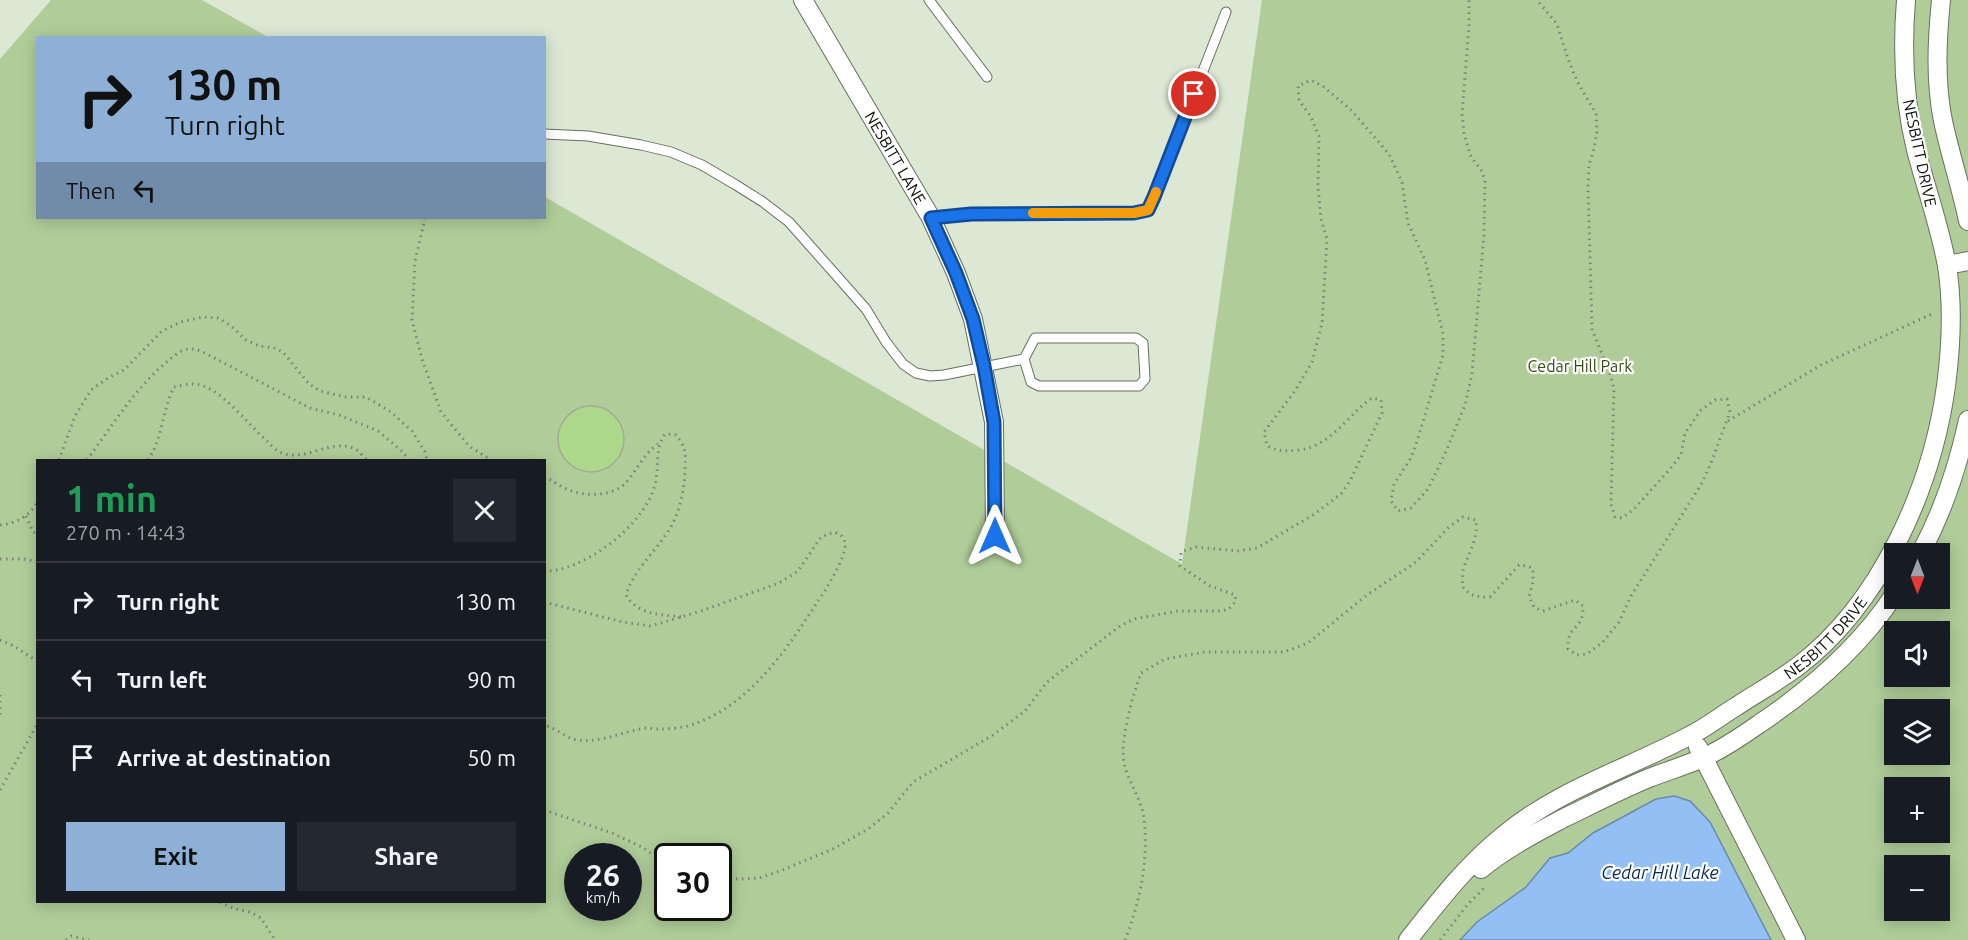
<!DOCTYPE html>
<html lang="en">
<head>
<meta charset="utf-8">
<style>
	body { margin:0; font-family:Ubuntu,sans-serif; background:#242831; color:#f1f3f6; height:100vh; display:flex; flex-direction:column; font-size:22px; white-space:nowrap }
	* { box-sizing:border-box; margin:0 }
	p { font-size:20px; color:#9ea1a6 }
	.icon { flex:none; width:33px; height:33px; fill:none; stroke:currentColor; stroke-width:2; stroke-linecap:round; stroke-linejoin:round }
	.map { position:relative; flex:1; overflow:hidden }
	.drawer { position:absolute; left:36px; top:459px; width:510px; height:444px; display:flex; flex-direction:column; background:#171b24; border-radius:0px; box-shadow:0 3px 15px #0003 }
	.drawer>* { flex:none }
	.banner { position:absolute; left:36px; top:36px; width:510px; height:183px; border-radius:0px; box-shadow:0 3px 15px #0003; background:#8eb0d6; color:#111; overflow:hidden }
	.needle { width:39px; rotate:180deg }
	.tools { position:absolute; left:1884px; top:543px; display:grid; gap:12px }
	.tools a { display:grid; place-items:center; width:66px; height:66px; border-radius:0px; background:#171b24; box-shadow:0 3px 15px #0003; font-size:30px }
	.speed { position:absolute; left:564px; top:843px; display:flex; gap:12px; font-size:30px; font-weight:700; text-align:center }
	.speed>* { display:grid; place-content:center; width:78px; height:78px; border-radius:50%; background:#171b24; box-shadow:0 3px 15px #0003; line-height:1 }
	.speed small { font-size:15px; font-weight:400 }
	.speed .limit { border:3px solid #111; border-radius:9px; background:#fff; color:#111 }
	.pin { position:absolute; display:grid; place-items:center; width:51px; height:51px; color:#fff; margin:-26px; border:3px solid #fff; border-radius:50%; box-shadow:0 2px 6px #0007 }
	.me { position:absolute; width:66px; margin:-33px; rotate:0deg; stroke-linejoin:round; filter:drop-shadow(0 0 4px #0008) }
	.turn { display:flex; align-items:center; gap:21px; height:126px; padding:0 30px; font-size:27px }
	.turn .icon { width:78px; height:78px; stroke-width:2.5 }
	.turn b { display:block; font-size:42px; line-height:51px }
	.then { display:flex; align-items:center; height:57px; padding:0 30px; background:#0003; gap:12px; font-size:22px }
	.round { display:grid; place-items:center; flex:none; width:63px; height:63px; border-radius:0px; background:#242831 }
	.head { display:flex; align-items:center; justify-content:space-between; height:102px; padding:0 30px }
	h1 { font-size:36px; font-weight:600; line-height:45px; color:#1e9e55 }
	.button { display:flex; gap:12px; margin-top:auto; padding:12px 30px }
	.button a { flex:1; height:69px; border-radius:0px; background:#8eb0d6; color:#111; font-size:24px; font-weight:600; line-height:69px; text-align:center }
	.button a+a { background:#242831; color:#f1f3f6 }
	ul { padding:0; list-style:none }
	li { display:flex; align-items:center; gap:18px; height:78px; padding:0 30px; border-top:2px solid #363941 }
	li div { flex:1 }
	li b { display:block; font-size:22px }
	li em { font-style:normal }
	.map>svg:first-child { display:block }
</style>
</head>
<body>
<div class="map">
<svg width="1968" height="940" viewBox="0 0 1968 940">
	<rect width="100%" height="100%" fill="#dce7d4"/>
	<!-- green -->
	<path fill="#b0cd99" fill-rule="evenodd" d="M51,0H202L268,37L38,38V218H544L545,197L1182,564L1262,0H1968V940H0V59ZM38,460H544V902H38ZM1894,554H1940V598H1894ZM1894,632H1940V676H1894ZM1894,710H1940V754H1894ZM1894,788H1940V832H1894ZM578,856H628V908H578ZM668,856H718V908H668ZM1894,866H1940V910H1894Z"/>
	<!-- water -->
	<path fill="#93bff5" stroke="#6a8aae" stroke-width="1.5" d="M1674,796L1690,801L1710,822L1771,940H1460L1477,922L1526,887L1550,858L1568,853L1593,833L1656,799Z"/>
	<!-- building -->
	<path fill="#aed889" stroke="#a0ab99" stroke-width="1.5" d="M558 439a33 33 0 1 1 66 0a33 33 0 1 1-66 0Z"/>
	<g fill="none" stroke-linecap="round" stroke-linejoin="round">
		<!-- service casing -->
		<g stroke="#66705e" stroke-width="11">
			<path id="service" d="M929,0L987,77
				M544,134L588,136L641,145L671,152L702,165L736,185L763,202L789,222L866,309L886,342L903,364L916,373L930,376L944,375L1024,359L1031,382L1039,386H1139L1145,379L1143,343L1136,338H1035L1024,359
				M931,218L971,214L1134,213L1147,210L1154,197L1226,12"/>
		</g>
		<!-- minor casing -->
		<g stroke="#66705e" stroke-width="20">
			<g id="minor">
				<path id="s1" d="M803,0L931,218L956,273L973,319L994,422L995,535"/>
				<path d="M1941,0C1937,40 1935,81 1943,121C1950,154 1961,187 1968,221"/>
				<path d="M1947,265L1968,261"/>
				<path d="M1920,554C1943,512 1958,466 1968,420"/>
				<path d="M1698,747L1796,940"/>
				<path d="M1481,869C1505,849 1534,834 1562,819C1591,805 1620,790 1649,778C1667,771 1687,765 1705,757C1724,748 1742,736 1759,724C1811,689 1860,647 1894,595"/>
				<path id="s2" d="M1408,940C1438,902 1467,864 1505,834C1560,789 1629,768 1691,735C1707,727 1722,715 1737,706C1757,693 1778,681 1797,667C1881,604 1932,487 1946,386C1951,348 1953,304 1947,266C1940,227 1926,188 1916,150C1904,101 1902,49 1906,0"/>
			</g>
		</g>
		<!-- path -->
		<path stroke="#7d8477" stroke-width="3" stroke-dasharray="1.5 4.5" stroke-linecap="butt" d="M425,218L415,261L412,320L422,359L441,412L469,446L491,460
			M1728,421L1821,365L1934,313
			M59,460L75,416L91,390L108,378L124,370L162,331L181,322L203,317L218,318L231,326L246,340L259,346L274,348L283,352L309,384L320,391L346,397H366L391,412L412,431L425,452L427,460
			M87,460C112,426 135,388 169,360C173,357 178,352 184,350C190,348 195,349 201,351L310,408L339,415L378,431L403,452L409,460
			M148,460C163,438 162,411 174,387C179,386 186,384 192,384C218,383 248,425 267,441C271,445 276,451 282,453C306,462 329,439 353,448C359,450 363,457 367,460
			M544,477C553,480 560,487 569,490C588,497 616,497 629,479C639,466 644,454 658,444
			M26,516L33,532L38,534
			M0,525C17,523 30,516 38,501
			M0,559H24L38,562
			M544,571C584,572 643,525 654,488C660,470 654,450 665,434L676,435C686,447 686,454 685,470C684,493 679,517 665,536C651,556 633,572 626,595C638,615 659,614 681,617
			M544,602L623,622L651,626L704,610L779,583L798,571L821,537L834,532L841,535C843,538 845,541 845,544C846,557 826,590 818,601C787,649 751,704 694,724C683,728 669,729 658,729C652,729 646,727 640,729C619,733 600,743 577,740C566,738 556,728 544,725
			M0,640L14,646L38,662
			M0,695V718
			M0,790L38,723
			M544,810L612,833L642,847L668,865
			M718,880L759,878L780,871L833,849L868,829L888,813L913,782L993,735L1025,711L1047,682L1120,626L1134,619L1178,611H1222L1229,609L1236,601L1235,595L1210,586L1180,566L1181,552L1196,547L1237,551L1257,548L1313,515L1341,494L1350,481L1382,413L1381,400L1372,398C1347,415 1332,446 1299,450C1285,451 1280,452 1267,446L1264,432L1295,391L1312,362L1322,323L1327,239L1321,219L1318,187L1319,136L1311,117L1299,100L1298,86L1311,80L1324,87L1351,110L1389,154L1402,182L1408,223L1425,260L1443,334V355L1417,441L1411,458L1394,484L1391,501L1398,511L1411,508L1428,489L1445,454L1465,405L1472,374L1484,235L1485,180L1481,170L1470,155L1464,133L1462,114L1469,26V0
			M220,902L233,908L250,912L261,918L275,940
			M66,940L71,936L89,940
			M1125,940C1140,902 1149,860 1144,819C1142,801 1130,784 1125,767C1118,745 1133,694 1141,673L1165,659L1205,652H1284L1308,643L1367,595L1416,562L1449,527L1463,517L1476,520C1478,538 1470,550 1464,567C1462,573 1463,580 1462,586C1471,597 1477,597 1490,597L1519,565L1528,566L1533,569V582L1529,597L1534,607L1543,611L1575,600L1583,606C1583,610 1583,614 1582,617C1577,631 1567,628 1568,649L1577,655L1587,654L1603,642L1619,622L1631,596L1702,483L1711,463L1730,412L1727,399L1715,400L1701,410L1685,433L1681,455L1670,469L1634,509L1622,518L1615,517L1611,504L1614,389L1610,374L1592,329L1588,185L1589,165L1594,149L1597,131L1596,114L1577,81L1568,59L1557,24L1537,0
			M1440,940L1467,905L1486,886"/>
		<!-- service -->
		<use href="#service" stroke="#fff" stroke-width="9"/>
		<!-- minor -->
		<use href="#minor" stroke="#fff" stroke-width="18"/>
	</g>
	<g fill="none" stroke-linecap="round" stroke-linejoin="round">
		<!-- route casing -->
		<g stroke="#114b97" stroke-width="15">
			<path id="route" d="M995,536L994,422L984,366L973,319L956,273L931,218L971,214L1134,213L1148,210L1154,197L1194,94"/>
		</g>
		<!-- route -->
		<use href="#route" stroke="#1a73e8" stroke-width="10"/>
		<!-- slow -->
		<path stroke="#f59e0b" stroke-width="10" d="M1033,213H1134L1148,210L1156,192"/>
	</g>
	<g text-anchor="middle" stroke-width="4.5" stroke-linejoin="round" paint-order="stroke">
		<!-- street labels -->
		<g font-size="16" fill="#0c1009" stroke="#fff">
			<text transform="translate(1920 153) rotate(78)" y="6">NESBITT DRIVE</text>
			<text dy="6" stroke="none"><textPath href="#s1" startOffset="183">NESBITT LANE</textPath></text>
			<text dy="6" stroke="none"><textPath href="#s2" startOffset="522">NESBITT DRIVE</textPath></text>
		</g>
		<!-- park labels -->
		<g font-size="16" fill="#324c16" stroke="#fff">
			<text x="1580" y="372">Cedar Hill Park</text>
		</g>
		<!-- water labels -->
		<g font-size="18" font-style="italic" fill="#042a54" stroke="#fff">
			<text x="1660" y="879">Cedar Hill Lake</text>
		</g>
	</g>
</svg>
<div class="tools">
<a><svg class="needle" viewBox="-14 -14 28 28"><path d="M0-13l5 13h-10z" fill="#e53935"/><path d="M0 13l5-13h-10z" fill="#9ea1a6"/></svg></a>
<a><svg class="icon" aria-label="sound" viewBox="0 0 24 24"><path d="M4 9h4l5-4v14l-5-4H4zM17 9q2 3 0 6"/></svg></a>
<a><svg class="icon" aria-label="layers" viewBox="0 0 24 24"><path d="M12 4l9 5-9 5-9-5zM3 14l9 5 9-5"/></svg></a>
<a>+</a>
<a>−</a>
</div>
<div class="speed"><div>26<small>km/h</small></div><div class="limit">30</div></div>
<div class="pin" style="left:1194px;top:94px;background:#d93025"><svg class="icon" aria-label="arrive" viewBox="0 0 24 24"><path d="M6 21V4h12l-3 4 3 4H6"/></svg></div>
<svg class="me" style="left:995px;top:536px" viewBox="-20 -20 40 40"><path d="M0-17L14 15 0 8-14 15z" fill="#1a73e8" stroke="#fff" stroke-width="4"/></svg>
<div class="banner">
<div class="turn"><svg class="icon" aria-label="right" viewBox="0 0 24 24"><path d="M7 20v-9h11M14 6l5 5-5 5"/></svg><div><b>130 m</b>Turn right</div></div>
<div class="then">Then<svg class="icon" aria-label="left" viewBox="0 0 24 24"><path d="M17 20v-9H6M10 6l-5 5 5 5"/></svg></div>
</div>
<section class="drawer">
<div class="head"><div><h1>1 min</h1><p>270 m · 14:43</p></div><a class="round"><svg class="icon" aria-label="close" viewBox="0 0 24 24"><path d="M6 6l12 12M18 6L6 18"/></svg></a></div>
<ul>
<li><svg class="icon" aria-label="right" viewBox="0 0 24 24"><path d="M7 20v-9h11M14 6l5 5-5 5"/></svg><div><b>Turn right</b></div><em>130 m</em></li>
<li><svg class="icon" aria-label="left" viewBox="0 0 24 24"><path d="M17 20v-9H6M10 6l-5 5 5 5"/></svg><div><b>Turn left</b></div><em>90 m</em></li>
<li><svg class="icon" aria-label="arrive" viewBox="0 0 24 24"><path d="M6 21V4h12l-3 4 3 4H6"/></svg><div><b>Arrive at destination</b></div><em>50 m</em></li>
</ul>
<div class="button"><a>Exit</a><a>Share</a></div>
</section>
</div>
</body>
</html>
